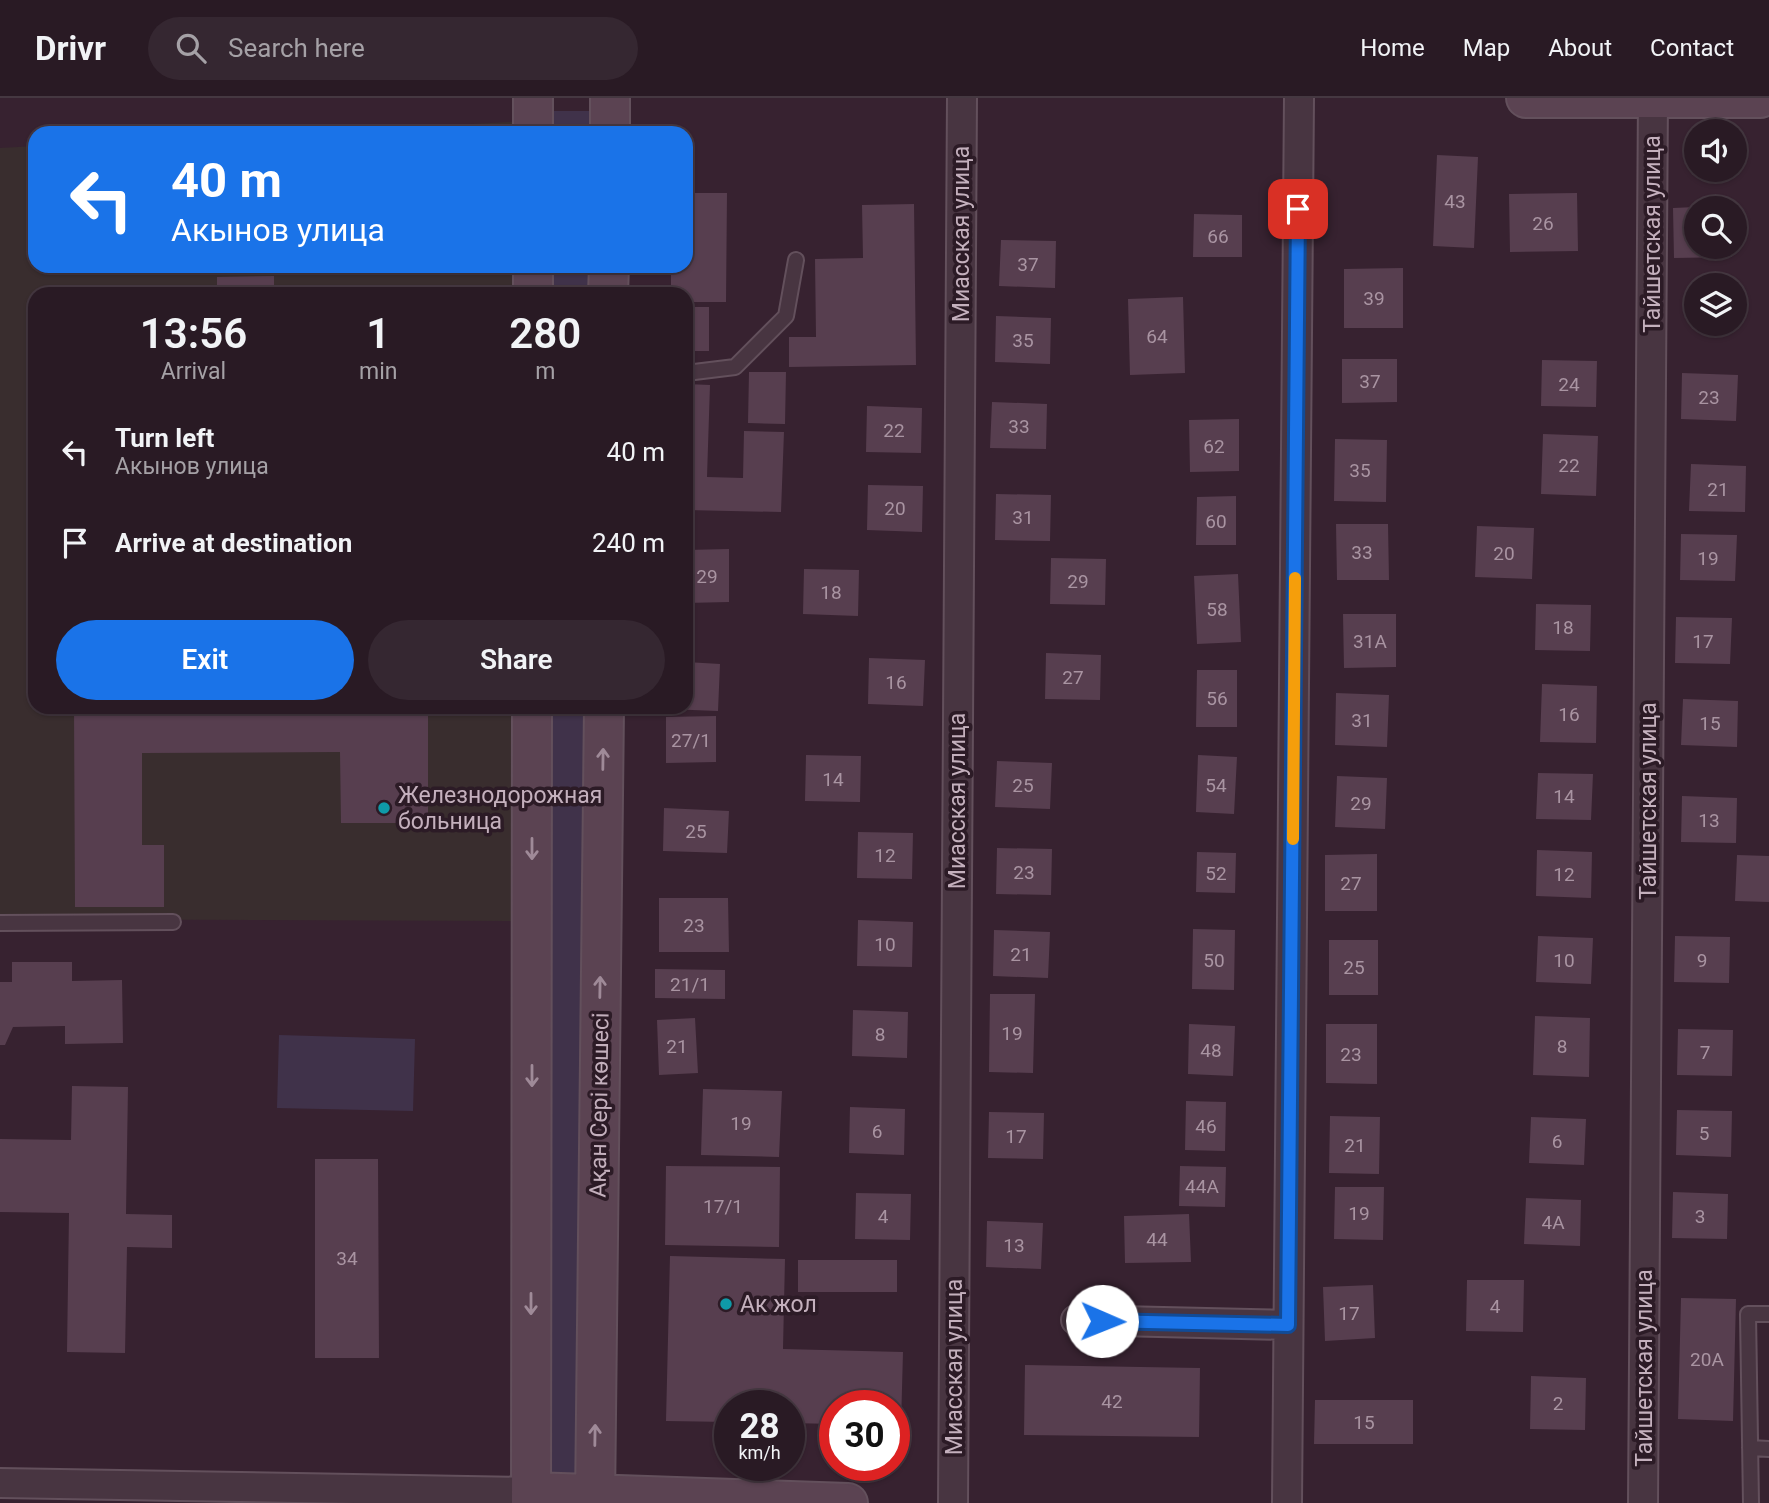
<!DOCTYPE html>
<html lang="en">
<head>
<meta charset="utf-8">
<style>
	body { margin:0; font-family:Roboto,sans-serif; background:#352731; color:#f1f3f6; height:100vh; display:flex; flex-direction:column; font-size:26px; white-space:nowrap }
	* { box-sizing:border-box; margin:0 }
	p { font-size:23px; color:#a5a1a6 }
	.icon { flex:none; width:38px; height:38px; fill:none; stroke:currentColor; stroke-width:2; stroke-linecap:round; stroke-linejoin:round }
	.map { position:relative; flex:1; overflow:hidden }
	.side { position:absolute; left:28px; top:189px; width:665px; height:427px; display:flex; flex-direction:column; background:#291a24; border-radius:21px; box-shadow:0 2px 5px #0004,0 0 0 2px #453841 }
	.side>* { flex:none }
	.hud { position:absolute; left:28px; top:28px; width:665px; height:147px; border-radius:21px; box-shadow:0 2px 5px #0004,0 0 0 2px #453841; background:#1a73e8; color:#fff; overflow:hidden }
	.fabs { position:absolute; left:1684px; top:21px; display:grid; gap:14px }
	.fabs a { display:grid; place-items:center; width:63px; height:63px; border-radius:50%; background:#291a24; box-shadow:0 2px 5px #0004,0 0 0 2px #453841; font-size:35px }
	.speed { position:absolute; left:714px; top:1292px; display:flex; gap:14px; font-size:35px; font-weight:700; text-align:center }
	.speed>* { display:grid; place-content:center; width:91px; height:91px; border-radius:50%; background:#291a24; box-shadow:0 2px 5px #0004,0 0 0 2px #453841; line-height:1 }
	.speed small { font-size:18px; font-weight:400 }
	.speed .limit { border:10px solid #d22; background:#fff; color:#111 }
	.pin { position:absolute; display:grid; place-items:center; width:60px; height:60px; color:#fff; margin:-30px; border-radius:14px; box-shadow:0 4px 10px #0006 }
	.me { position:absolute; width:77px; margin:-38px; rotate:91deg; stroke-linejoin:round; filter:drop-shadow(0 0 5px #0008) }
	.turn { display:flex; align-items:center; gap:24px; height:147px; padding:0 28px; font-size:32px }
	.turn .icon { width:91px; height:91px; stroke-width:2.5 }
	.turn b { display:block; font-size:49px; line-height:60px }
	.eta { display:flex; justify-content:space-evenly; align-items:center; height:119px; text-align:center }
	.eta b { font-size:42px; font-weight:600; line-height:49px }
	.primary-button { display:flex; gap:14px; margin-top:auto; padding:14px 28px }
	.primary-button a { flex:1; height:80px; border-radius:42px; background:#1a73e8; color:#fff; font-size:28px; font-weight:600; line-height:80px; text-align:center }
	.primary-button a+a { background:#352731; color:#f1f3f6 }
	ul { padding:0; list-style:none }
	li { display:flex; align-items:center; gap:21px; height:91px; padding:0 28px }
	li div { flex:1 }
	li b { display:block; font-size:26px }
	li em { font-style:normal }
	header { display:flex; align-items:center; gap:42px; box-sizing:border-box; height:98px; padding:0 35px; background:#291a24; border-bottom:2px solid #453841 }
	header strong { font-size:33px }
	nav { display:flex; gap:38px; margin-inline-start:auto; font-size:24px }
	.search { width:490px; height:63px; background:#352731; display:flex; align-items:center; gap:18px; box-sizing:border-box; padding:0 24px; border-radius:38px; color:#a5a1a6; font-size:26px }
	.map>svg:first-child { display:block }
</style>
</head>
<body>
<header>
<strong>Drivr</strong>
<div class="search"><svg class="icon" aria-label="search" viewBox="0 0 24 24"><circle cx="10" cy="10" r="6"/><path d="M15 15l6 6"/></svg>Search here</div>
<nav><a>Home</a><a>Map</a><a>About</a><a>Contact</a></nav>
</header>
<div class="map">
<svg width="1769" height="1405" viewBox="0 0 1769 1405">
	<rect width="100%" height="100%" fill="#372230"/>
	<!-- medical -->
	<path fill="#392d2e" d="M512,24V35H293Z
		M35,48V168H512V196H35V609H512V823L0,821V50Z"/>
	<!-- green -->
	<path fill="#40324a" d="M551,13H602L601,35H550Z
		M550,168H599V196H550Z
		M548,609H593L583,1380L544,1377Z
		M279,937L415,941L413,1013L277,1010Z"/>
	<!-- building -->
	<path fill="#573e4f" d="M1437,57L1478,59L1474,150L1433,148Z
		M686,95H727L726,204H686V196H671V168H686Z
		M1577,95L1578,153L1510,154L1509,96Z
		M914,106L916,267L789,269V239H816L815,161L863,160L862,107Z
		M1696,109V149H1732V159L1674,160L1673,110Z
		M1194,116L1242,117V159H1193Z
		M1001,142L1056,143L1055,190L999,188Z
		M1403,170V230H1344V171Z
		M274,178V196H217V179Z
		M1183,199L1185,275L1130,277L1128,201Z
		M686,209H709V253H694V269H686Z
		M996,218L1051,220L1050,266L995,264Z
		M1342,261H1397V304L1342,305Z
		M1542,262L1597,263L1596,309L1541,308Z
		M749,274H786L785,326L748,325Z
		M1682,275L1738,277L1736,323L1681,321Z
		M686,286L710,287L707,379L743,380L744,333L784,334L781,414L686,412Z
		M992,304L1047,306L1046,351L990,350Z
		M867,308L922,310L921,355L866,354Z
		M1239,321V373L1190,374L1189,322Z
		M1543,336L1598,338L1596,398L1541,396Z
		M1335,341L1387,342L1386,404L1334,403Z
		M1691,366L1746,368L1745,414L1689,413Z
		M868,387L923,388L922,434L867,432Z
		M996,396L1051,397L1050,443L995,442Z
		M1236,398V447H1196L1197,399Z
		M1336,426H1388L1389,482H1337Z
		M1477,428L1534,430L1532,481L1475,479Z
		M1681,436L1737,437L1735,483L1680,482Z
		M729,451V504L686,505V452Z
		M1051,460L1106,461L1105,507L1050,506Z
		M804,471L859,472L858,518L803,516Z
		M1238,476L1241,544L1197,546L1194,478Z
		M1536,506L1591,507L1590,553L1535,552Z
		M1343,516H1396V569L1344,570Z
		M1676,519L1732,520L1730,566L1675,565Z
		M1046,555L1101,557L1100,602L1045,601Z
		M869,560L925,562L923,608L868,606Z
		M686,564L720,566L718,613L667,611V609H686Z
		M1197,572H1237V629H1196Z
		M1542,586L1597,588L1596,645L1540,644Z
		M1336,595L1389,597L1387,649L1335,647Z
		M1683,601L1738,603L1737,649L1681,647Z
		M74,609H428V725H341L340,654L142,655V747H164V809H75Z
		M716,618V664L666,665V619Z
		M806,657L861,658L860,704L805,703Z
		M1198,657L1237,659L1234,716L1196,714Z
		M997,663L1052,665L1050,711L995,709Z
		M1538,675L1593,676L1591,722L1536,721Z
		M1337,678L1387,680L1385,731L1335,729Z
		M1682,698L1737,700L1736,745L1681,744Z
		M664,710L729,713L727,755L663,753Z
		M858,734L913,735L912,781L857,780Z
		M997,750L1052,751L1051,797L996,796Z
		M1537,752L1592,754L1591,800L1536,798Z
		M1197,754L1236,755L1235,795L1196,794Z
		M1377,756V813H1325V757Z
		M1737,757L1769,758V804L1735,803Z
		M659,800H728L729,854H659Z
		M858,822L913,824L912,869L857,868Z
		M1193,831L1235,832L1234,892L1192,891Z
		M994,832L1050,834L1048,880L993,878Z
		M1538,838L1593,840L1591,886L1536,884Z
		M1675,838L1730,839L1729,885L1674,884Z
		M1329,842H1378V897H1329Z
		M12,864H72V883L122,882L123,945L65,946V928L13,929L5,947H0V884H12Z
		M655,871L725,872V901L655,900Z
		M990,896H1035L1033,975L989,974Z
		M853,912L908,914L907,960L852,958Z
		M1535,918L1590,920L1589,979L1533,977Z
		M695,920L698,975L659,977L657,922Z
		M1189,926L1235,928L1233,978L1188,976Z
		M1326,926H1377V986L1326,985Z
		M1678,931L1733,932L1732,978L1677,977Z
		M72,988L128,989L126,1116L172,1117V1150L127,1149L125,1255L67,1254L69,1115L0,1114V1041L71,1042Z
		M703,991L782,993L779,1059L701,1057Z
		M1186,1003L1226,1004L1225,1053L1185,1052Z
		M850,1009L905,1011L904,1057L849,1055Z
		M1677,1012L1732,1013L1731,1059L1676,1057Z
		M989,1014L1044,1015L1043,1061L988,1060Z
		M1330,1018L1380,1019L1379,1076L1329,1075Z
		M1531,1019L1586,1021L1584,1067L1529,1065Z
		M315,1061H378L379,1260H315Z
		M666,1068L780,1069L779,1149L665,1147Z
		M1180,1068L1226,1069L1225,1109L1179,1108Z
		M1335,1089H1384L1383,1142L1334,1141Z
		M1673,1094L1728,1096L1727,1141L1672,1140Z
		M856,1095L911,1096L910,1142L855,1141Z
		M1526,1100L1581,1102L1580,1148L1524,1146Z
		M1189,1116L1191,1164L1125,1165L1124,1118Z
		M987,1123L1043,1125L1041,1171L986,1169Z
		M670,1158L785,1161L783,1251L903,1254L901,1327H894V1307H835V1326L789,1325V1307H730V1324L666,1323Z
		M798,1162H897V1194H798Z
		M1467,1182H1524L1523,1234L1466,1233Z
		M1373,1187L1375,1240L1325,1243L1323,1189Z
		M1681,1200L1736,1201L1733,1323L1678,1321Z
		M1025,1267L1200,1270L1199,1339L1024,1337Z
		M1531,1278L1586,1280L1585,1332L1530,1331Z
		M1315,1302H1413V1346H1314Z"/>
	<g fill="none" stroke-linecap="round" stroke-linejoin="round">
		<!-- lane casing -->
		<g stroke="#63505c" stroke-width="18">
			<path id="lane" d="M686,275L735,269L786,218L796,162
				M0,825L173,824
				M1750,1350L1769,1351
				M1751,1405L1748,1216H1769"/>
		</g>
		<!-- street casing -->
		<g stroke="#63505c" stroke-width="32">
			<path id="street" d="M1076,1222L1288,1227
				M0,1385L531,1394
				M953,1405L962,0
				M1287,1405L1299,0
				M1643,1405L1653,0"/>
		</g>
		<!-- secondary casing -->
		<g stroke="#63505c" stroke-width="42">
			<path id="secondary" d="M1526,0H1760
				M533,35V0
				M610,35V0
				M533,196V168
				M608,196L609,168
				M531,1394L848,1405
				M531,1405L532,609
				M595,1405L604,609"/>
		</g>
		<!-- lane -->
		<use href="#lane" stroke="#483541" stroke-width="14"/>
		<!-- street -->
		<use href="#street" stroke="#483541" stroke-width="28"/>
		<!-- secondary -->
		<use href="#secondary" stroke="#5b4352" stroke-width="38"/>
	</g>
	<!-- one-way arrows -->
	<defs><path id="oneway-shaft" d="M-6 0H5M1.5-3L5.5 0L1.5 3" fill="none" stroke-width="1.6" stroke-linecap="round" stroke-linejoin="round" transform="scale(1.75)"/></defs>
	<g stroke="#9f8a98">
		<use href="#oneway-shaft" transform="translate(603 661) rotate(-89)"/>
		<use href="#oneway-shaft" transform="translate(532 751) rotate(90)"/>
		<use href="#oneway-shaft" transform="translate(600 889) rotate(-89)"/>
		<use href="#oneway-shaft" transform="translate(532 978) rotate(90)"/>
		<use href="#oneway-shaft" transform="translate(531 1206) rotate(90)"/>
		<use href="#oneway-shaft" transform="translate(595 1337) rotate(-89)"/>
	</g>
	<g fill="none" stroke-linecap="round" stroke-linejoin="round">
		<!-- route casing -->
		<g stroke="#114b97" stroke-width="18">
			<path id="route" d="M1102,1223L1288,1227L1298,111"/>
		</g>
		<!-- route -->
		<use href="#route" stroke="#1a73e8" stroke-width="12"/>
		<!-- slow -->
		<path stroke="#f59e0b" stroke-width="12" d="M1293,741L1295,480"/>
	</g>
	<!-- markers -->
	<g fill="#0f9aa8" stroke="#2c1b26" stroke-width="2.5">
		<circle cx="384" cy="710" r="7"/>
		<circle cx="726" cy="1206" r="7"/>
	</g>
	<g text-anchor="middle" stroke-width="7" stroke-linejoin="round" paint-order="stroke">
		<!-- number labels -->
		<g font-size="19" fill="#a994a2">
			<text x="1455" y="110">43</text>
			<text x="1543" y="132">26</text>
			<text x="1218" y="145">66</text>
			<text x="1028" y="173">37</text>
			<text x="1374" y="207">39</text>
			<text x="1157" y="245">64</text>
			<text x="1023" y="249">35</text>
			<text x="1370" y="290">37</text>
			<text x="1569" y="293">24</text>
			<text x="1709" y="306">23</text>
			<text x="1019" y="335">33</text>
			<text x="894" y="339">22</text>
			<text x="1214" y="355">62</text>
			<text x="1569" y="374">22</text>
			<text x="1360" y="379">35</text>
			<text x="1718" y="398">21</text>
			<text x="895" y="417">20</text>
			<text x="1023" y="426">31</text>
			<text x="1216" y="430">60</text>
			<text x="1362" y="461">33</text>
			<text x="1504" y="462">20</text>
			<text x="1708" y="467">19</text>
			<text x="707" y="485">29</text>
			<text x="1078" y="490">29</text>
			<text x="831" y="501">18</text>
			<text x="1217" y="518">58</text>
			<text x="1563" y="536">18</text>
			<text x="1370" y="550">31А</text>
			<text x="1703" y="550">17</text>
			<text x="1073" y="586">27</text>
			<text x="896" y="591">16</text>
			<text x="1217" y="607">56</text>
			<text x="1569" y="623">16</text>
			<text x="1362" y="629">31</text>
			<text x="1710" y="632">15</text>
			<text x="691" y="649">27/1</text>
			<text x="833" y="688">14</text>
			<text x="1023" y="694">25</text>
			<text x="1216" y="694">54</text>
			<text x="1564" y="705">14</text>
			<text x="1361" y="712">29</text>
			<text x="1709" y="729">13</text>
			<text x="696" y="740">25</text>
			<text x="885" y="764">12</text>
			<text x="1024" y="781">23</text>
			<text x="1216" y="782">52</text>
			<text x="1564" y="783">12</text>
			<text x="1351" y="792">27</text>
			<text x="694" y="834">23</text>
			<text x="885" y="853">10</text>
			<text x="1021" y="863">21</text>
			<text x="1214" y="869">50</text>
			<text x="1564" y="869">10</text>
			<text x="1702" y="869">9</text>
			<text x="1354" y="876">25</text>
			<text x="690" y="893">21/1</text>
			<text x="1012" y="942">19</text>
			<text x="880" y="943">8</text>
			<text x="677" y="955">21</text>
			<text x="1562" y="955">8</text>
			<text x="1211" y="959">48</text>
			<text x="1705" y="961">7</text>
			<text x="1351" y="963">23</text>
			<text x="741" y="1032">19</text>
			<text x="1206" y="1035">46</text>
			<text x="877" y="1040">6</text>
			<text x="1704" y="1042">5</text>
			<text x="1016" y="1045">17</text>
			<text x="1557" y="1050">6</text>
			<text x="1355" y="1054">21</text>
			<text x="1202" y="1095">44А</text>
			<text x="723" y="1115">17/1</text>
			<text x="1359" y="1122">19</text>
			<text x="883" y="1125">4</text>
			<text x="1700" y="1125">3</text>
			<text x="1553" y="1131">4А</text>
			<text x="1157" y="1148">44</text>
			<text x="1014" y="1154">13</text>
			<text x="347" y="1167">34</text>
			<text x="1495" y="1215">4</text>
			<text x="1349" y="1222">17</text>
			<text x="1707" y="1268">20А</text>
			<text x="1112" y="1310">42</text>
			<text x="1558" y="1312">2</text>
			<text x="1364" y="1331">15</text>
		</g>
		<!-- street labels -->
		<g font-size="23" fill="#c4b0bd" stroke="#2c1b26">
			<text transform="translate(961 136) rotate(-90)" y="8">Миасская улица</text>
			<text transform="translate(1652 136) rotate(-90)" y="8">Тайшетская улица</text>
			<text transform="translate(957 703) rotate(-90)" y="8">Миасская улица</text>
			<text transform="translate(1648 703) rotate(-90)" y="8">Тайшетская улица</text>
			<text transform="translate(599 1007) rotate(-89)" y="8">Ақан Сері көшесі</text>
			<text transform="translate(954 1269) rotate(-90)" y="8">Миасская улица</text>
			<text transform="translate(1644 1270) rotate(-90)" y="8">Тайшетская улица</text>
		</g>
		<!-- poi labels -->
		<g font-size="23" fill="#c4b0bd" stroke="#2c1b26" text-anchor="start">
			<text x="398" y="705">Железнодорожная<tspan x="398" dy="26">больница</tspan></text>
			<text x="740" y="1214">Ак жол</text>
		</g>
	</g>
</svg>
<div class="fabs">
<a><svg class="icon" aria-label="sound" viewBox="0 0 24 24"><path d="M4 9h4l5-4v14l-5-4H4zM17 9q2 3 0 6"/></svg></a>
<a><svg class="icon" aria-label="search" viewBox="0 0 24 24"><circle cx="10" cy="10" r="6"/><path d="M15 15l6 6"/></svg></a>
<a><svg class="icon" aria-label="layers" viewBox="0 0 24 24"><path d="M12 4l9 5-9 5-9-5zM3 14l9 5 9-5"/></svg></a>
</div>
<div class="speed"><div>28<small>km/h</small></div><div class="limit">30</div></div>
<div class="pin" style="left:1298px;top:111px;background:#d93025"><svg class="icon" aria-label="arrive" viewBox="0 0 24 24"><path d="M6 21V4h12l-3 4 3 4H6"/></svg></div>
<svg class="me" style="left:1102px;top:1223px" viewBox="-20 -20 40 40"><circle r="19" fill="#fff"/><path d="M0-13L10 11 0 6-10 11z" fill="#1a73e8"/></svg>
<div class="hud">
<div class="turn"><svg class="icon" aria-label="left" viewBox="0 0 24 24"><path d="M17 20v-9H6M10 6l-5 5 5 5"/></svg><div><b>40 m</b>Акынов улица</div></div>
</div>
<section class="side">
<div class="eta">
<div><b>13:56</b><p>Arrival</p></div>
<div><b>1</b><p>min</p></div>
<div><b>280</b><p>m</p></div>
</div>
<ul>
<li><svg class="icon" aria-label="left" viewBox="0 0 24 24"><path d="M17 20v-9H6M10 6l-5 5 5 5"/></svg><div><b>Turn left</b><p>Акынов улица</p></div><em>40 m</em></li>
<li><svg class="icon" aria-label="arrive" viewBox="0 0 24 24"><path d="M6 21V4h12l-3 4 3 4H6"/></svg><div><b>Arrive at destination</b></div><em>240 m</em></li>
</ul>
<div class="primary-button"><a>Exit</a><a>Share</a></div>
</section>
</div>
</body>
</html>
